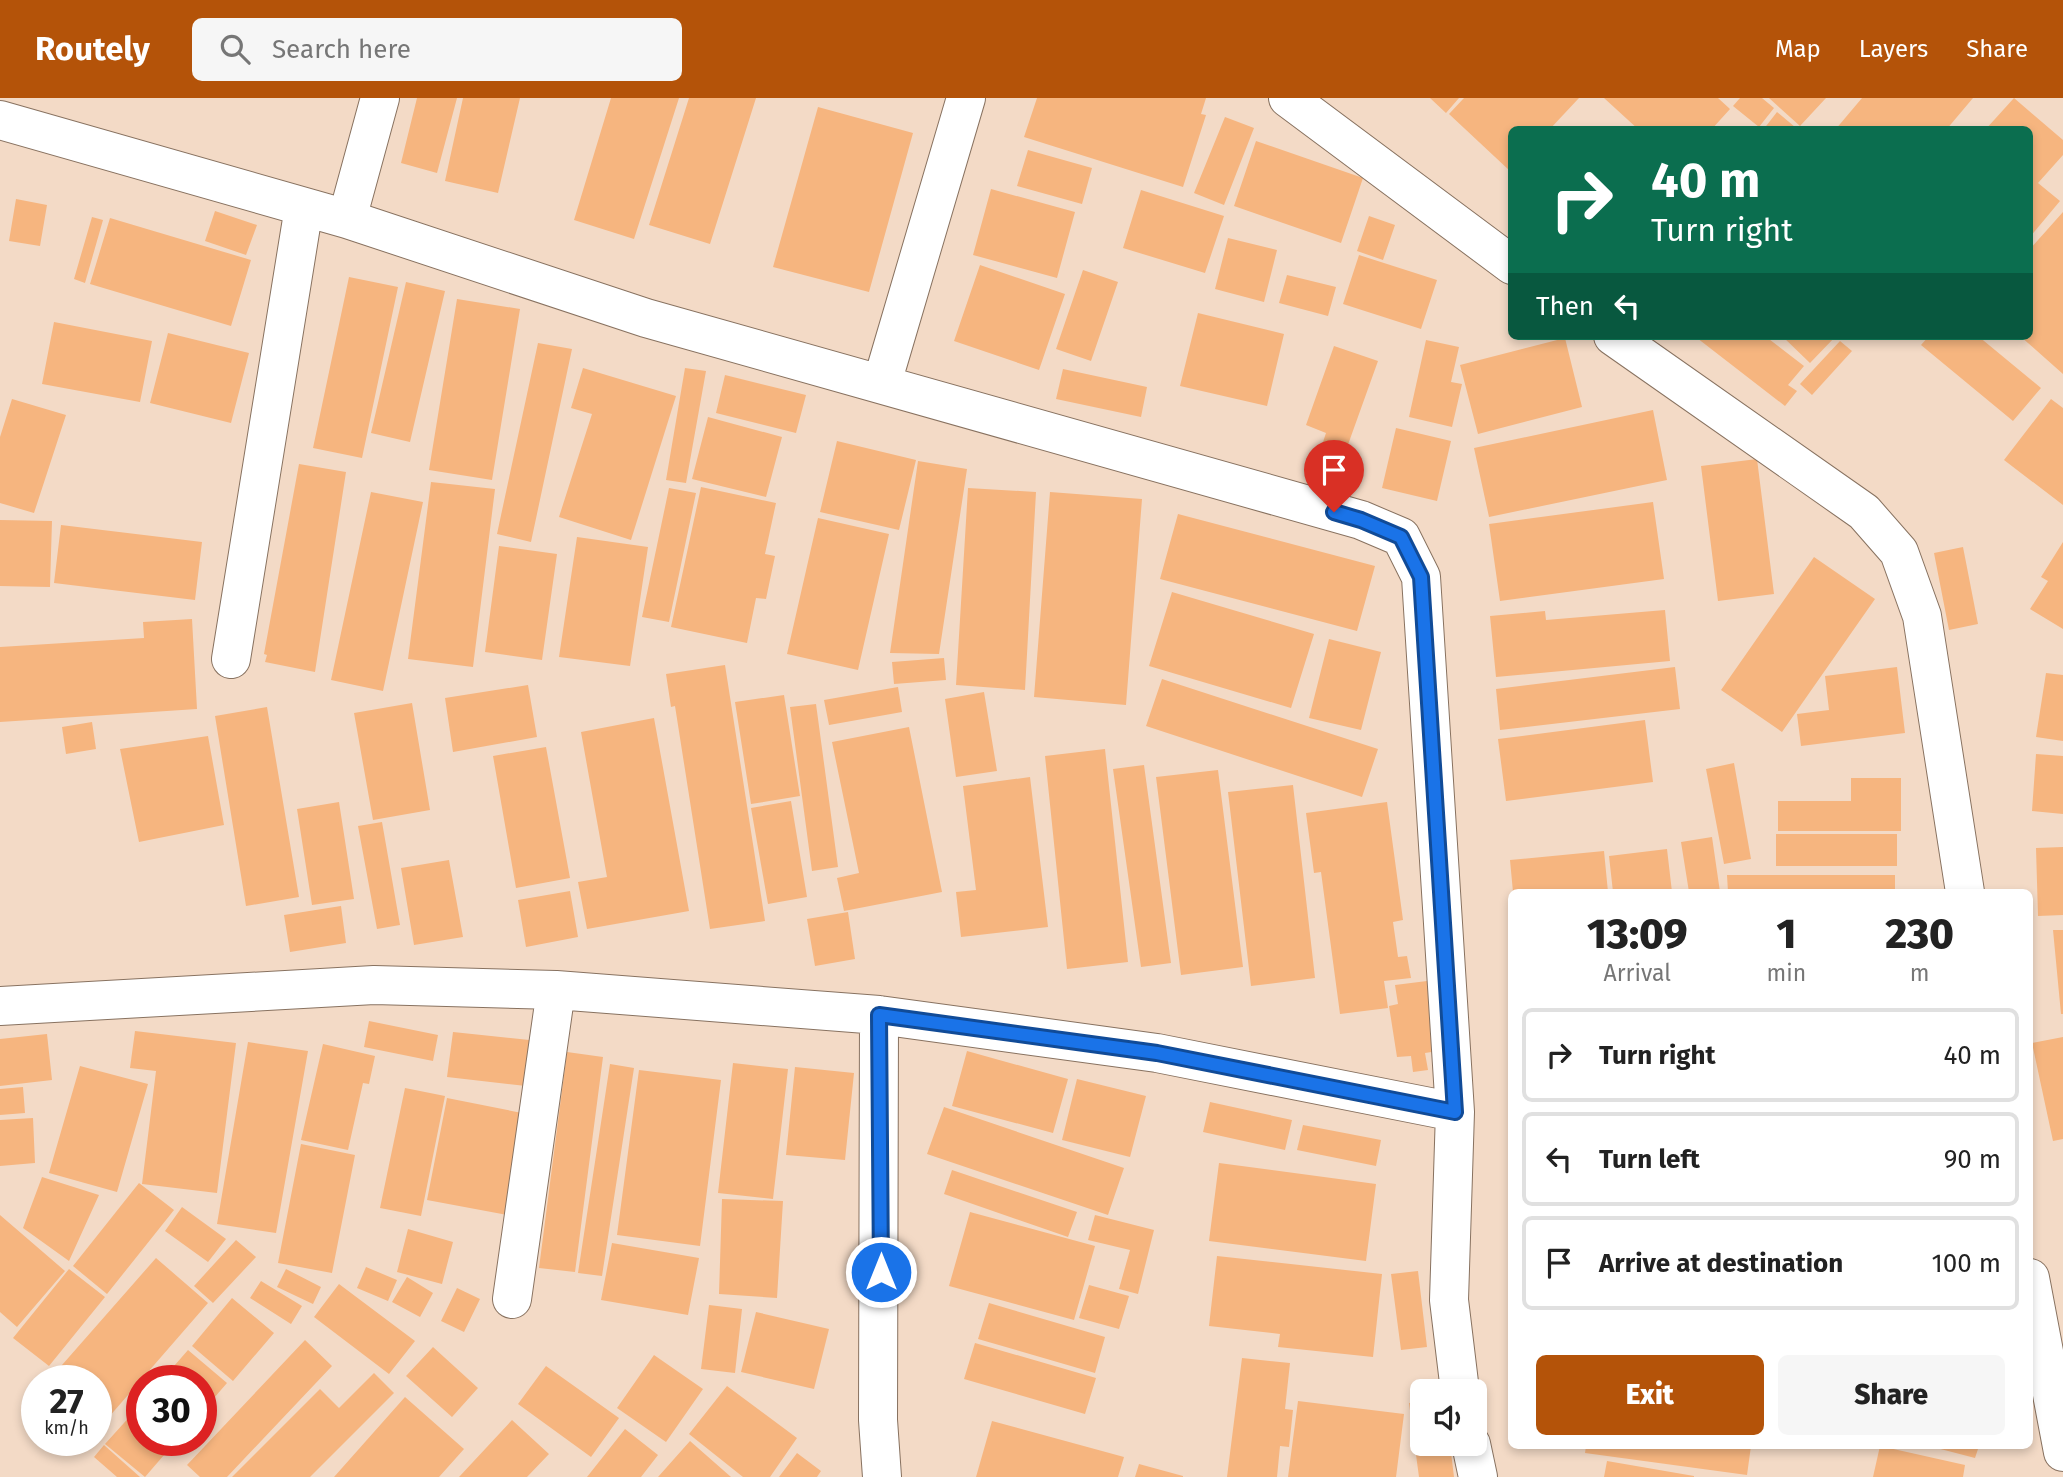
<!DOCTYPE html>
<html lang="en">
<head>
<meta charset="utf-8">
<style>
	body { margin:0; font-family:"Fira Sans",sans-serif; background:#f6f6f6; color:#222; height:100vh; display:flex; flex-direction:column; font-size:26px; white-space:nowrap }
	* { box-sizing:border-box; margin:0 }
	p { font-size:23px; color:#767676 }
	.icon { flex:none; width:38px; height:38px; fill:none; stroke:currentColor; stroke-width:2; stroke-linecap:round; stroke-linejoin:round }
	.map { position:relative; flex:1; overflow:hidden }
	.panel { position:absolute; left:1508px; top:791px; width:525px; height:560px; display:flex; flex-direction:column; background:#fff; border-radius:10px; box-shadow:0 4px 10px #0003 }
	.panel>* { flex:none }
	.banner { position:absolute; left:1508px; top:28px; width:525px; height:214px; border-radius:10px; box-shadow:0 4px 10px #0003; background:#0b6e4f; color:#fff; overflow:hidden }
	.tools { position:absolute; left:1410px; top:1281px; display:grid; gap:14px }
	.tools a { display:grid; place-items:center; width:77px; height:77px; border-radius:10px; background:#fff; box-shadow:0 4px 10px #0003; font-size:35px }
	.speed { position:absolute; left:21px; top:1267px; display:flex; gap:14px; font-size:35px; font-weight:700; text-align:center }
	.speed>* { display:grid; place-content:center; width:91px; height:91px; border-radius:50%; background:#fff; box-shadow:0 4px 10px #0003; line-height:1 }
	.speed small { font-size:18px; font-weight:400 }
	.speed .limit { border:10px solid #d22; background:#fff; color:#111 }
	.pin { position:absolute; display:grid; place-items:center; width:60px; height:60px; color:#fff; margin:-72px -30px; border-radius:50% 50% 50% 0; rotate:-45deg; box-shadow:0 0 7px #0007 }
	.pin .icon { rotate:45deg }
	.me { position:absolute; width:77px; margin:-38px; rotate:0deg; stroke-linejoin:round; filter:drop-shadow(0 0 5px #0008) }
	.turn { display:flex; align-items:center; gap:24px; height:147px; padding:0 28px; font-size:32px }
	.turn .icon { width:91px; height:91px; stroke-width:2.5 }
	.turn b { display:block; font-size:49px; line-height:60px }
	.then { display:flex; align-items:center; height:66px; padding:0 28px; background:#0003; gap:14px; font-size:26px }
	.eta { display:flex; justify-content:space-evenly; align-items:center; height:119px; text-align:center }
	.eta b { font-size:42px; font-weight:800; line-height:49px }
	.action { display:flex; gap:14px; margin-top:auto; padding:14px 28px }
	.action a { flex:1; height:80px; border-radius:10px; background:#b45309; color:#fff; font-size:28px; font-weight:800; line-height:80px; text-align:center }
	.action a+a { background:#f6f6f6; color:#222 }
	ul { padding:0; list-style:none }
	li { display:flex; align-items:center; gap:21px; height:94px; margin:0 14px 10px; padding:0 14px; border:4px solid #e0e0e0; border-radius:10px }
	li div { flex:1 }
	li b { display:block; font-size:26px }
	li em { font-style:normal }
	header { display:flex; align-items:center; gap:42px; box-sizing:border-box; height:98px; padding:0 35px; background:#b45309; color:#fff }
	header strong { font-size:33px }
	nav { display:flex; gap:38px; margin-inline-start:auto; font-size:24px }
	.search { width:490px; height:63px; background:#f6f6f6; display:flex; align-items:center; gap:18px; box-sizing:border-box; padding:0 24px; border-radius:10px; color:#767676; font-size:26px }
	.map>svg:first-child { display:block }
</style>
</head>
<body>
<header>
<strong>Routely</strong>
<div class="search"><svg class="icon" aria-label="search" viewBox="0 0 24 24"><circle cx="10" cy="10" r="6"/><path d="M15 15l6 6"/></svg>Search here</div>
<nav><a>Map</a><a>Layers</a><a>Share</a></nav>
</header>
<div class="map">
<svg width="2063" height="1379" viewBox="0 0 2063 1379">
	<rect width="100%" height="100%" fill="#f3dac6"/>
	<!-- building -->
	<path fill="#f6b57f" d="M417,0H457L437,75L401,65Z
		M463,0H520L498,95L445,83Z
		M611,0H679L634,141L574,122Z
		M689,0H756L710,146L649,127Z
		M1037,0H1206L1201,16L1206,17L1183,89L1024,39Z
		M1430,0H1459L1446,15Z
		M1464,0H1579L1549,32H1512L1510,73L1449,16Z
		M1604,0H1718L1730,11L1711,32H1639Z
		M1740,0H1762L1774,10L1759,29L1733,8Z
		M1769,0H1826L1800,28Z
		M1862,0H1973L1946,32H1835Z
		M2014,0L2063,42V57L2038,85L2060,103L2030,139V32H1985Z
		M818,9L913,35L869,194L773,169Z
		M1777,14L1795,29L1793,32H1763Z
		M1225,19L1254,30L1224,107L1194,95Z
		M1256,43L1363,80L1341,145L1234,108Z
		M1028,52L1092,70L1082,106L1017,88Z
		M991,91L1075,114L1057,180L973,157Z
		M1141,92L1224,118L1205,175L1123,150Z
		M16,101L47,107L40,148L9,143Z
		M215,113L257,127L246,157L205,143Z
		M2063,114V276L2020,238H2030V151Z
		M1369,118L1395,127L1383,162L1357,153Z
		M92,119L103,122L85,185L74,181Z
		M110,120L251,162L231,228L90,186Z
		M1228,140L1277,152L1264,204L1215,191Z
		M1359,157L1437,182L1421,231L1343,206Z
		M980,167L1065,196L1039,272L954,243Z
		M1083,172L1118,184L1091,263L1056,251Z
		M1287,177L1336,189L1328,218L1279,205Z
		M349,179L398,189L362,360L313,350Z
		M406,184L445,193L410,344L371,335Z
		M457,201L520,211L492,382L429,372Z
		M1198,215L1284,236L1267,308L1180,288Z
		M54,224L152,243L140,304L42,286Z
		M168,235L249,255L231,325L150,305Z
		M1699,238H1765L1804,268L1788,287L1797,293L1785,308L1697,240Z
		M1782,238H1836L1810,265Z
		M1929,238H1978L2041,290L2013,323L1921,247Z
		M1565,240L1582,309L1478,336L1460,267Z
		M1426,242L1459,249L1451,284L1462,286L1452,329L1409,319Z
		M1840,243L1852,253L1812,297L1800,286Z
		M538,245L572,251L531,444L497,436Z
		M1334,248L1378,263L1345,355L1322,347L1326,335L1306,327Z
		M583,270L676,298L631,442L559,419L592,316L571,310Z
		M685,270L706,273L686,385L666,382Z
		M1063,271L1147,289L1141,319L1056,301Z
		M725,277L806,297L796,335L716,315Z
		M12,301L66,317L34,415L0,405V339Z
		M2051,301L2063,310V407L2004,362Z
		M1653,312L1667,382L1489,419L1474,350Z
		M708,319L782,339L766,399L692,381Z
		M1396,330L1451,343L1437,403L1382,390Z
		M837,343L916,362L899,432L820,414Z
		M1757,361L1774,496L1718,503L1701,368Z
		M918,363L967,371L939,556L890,555Z
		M299,366L346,374L315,574L265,564L267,557L264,556Z
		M431,384L495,391L473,569L408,561Z
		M701,389L776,405L765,456L775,458L766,501L756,500L747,545L671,529Z
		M669,390L696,395L669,524L642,519Z
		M968,390L1036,394L1025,592L956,587Z
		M371,394L423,404L383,593L331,582Z
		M1050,394L1142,401L1126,607L1034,599Z
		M1653,404L1664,481L1500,503L1489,426Z
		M1178,416L1375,468L1357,533L1160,481Z
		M818,420L889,436L858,572L787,556Z
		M0,422L52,423L50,489L0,488Z
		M61,427L202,444L195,502L54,485Z
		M577,439L648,449L630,568L559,559Z
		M2063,444V531L2030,511L2048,483L2041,479Z
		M499,448L557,456L542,562L485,554Z
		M1963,449L1978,526L1949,532L1934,455Z
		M1814,459L1875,501L1782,634L1721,592Z
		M1172,494L1314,536L1291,610L1149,568Z
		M1665,512L1670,563L1496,579L1490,518L1545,513L1546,522Z
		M192,521L197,611L0,624V549L144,540L143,524Z
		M1329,541L1381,554L1361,632L1309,620Z
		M944,560L946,582L894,586L892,564Z
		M725,567L765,823L710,831L675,608L671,609L666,576Z
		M1675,569L1680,611L1500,632L1496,591Z
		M1897,569L1905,635L1801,648L1797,616L1829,612L1825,578Z
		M2046,575L2063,577V643L2036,639Z
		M1162,581L1378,651L1362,699L1146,628Z
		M528,587L537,639L453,654L445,600Z
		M898,589L902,614L829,627L824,602Z
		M984,594L997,673L956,679L945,601Z
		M784,597L800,698L751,706L735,604Z
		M412,605L430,712L373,722L354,615Z
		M816,606L838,769L812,773L790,609Z
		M267,609L299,799L246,808L215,618Z
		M654,620L689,813L587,831L578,784L607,779L581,634Z
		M1645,622L1653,684L1506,703L1498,641Z
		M92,624L96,651L66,656L62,629Z
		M909,629L942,794L844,813L837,780L859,775L832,644Z
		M208,638L224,727L139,744L120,651Z
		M546,649L570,780L516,790L493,658Z
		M1105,651L1128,864L1067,871L1045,658Z
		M2036,656L2063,658V716L2032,713Z
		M1734,665L1751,761L1724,766L1706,671Z
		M1144,667L1171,865L1141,869L1113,671Z
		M1218,672L1243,869L1181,877L1156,679Z
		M1030,679L1048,829L961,839L956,794L976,792L963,688Z
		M1851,680H1901V733H1778V703H1851Z
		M1293,687L1315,880L1251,888L1228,694Z
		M791,703L807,799L768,806L751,710Z
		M339,704L354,801L312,807L297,711Z
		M1387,704L1403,822L1393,824L1398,859L1407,858L1411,880L1384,883L1388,910L1340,916L1321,774L1314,775L1306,715Z
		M382,724L400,827L377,831L358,728Z
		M1776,736H1897V768H1776Z
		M1712,739L1720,794H1689L1681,744Z
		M2063,749V817L2038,818L2036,750Z
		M1667,751L1672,794H1613L1609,758Z
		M1604,753L1608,794H1513L1510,762Z
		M449,762L463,839L414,847L401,770Z
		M1727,777H1895V794H1728Z
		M570,793L578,839L526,849L518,802Z
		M341,808L346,845L290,854L284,817Z
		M848,814L855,861L815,868L807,821Z
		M2053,832H2063V916H2061Z
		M1427,883L1438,953L1425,955L1428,972L1413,974L1411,958L1397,959L1389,908L1398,906L1395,887Z
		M369,923L438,937L433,963L364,949Z
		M135,933L236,945L217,1095L142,1086L156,973L130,970Z
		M453,934L539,943L535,989L447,979Z
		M47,936L52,982L0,988V941Z
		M2063,939V1041L2053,1043L2032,945Z
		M248,944L308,953L276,1135L217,1126Z
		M323,946L375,958L369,986L363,985L348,1052L301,1042Z
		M967,953L1068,981L1053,1035L952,1008Z
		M567,954L603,959L575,1174L539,1170Z
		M733,965L788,971L773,1101L718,1095Z
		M610,966L634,970L602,1178L578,1175Z
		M80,968L148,986L117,1094L49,1075Z
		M795,969L854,975L845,1062L786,1057Z
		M639,972L721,982L700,1148L617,1137Z
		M1077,981L1146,998L1130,1059L1062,1042Z
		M23,989L25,1015L0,1017V991Z
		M405,990L445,998L421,1118L380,1110Z
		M447,1000L532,1017L512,1118L427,1102Z
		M1210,1004L1292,1022L1285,1052L1203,1034Z
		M944,1009L1124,1070L1108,1117L927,1056Z
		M33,1020L35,1065L0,1068V1022Z
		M1303,1027L1381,1042L1376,1068L1297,1052Z
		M301,1046L355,1057L332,1175L278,1165Z
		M1219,1065L1376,1086L1366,1163L1209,1143Z
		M952,1072L1077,1114L1068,1139L944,1096Z
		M42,1079L99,1097L69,1163L23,1130Z
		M139,1085L174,1112L107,1196L73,1168Z
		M722,1101L783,1103L777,1200L719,1196Z
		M182,1109L226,1141L208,1164L165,1133Z
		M970,1114L1095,1148L1074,1222L949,1188Z
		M0,1117L65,1173L17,1229L0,1214Z
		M1095,1117L1154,1132L1138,1196L1119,1191L1130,1152L1088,1142Z
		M408,1131L453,1144L442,1186L397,1174Z
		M236,1142L256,1159L213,1205L194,1188Z
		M612,1145L699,1160L688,1217L601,1202Z
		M1217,1158L1382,1176L1373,1259L1278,1249L1280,1236L1209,1228Z
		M156,1160L208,1205L108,1320L96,1311V1283H64L55,1275Z
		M366,1169L397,1182L388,1203L357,1190Z
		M69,1171L105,1199L49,1268L13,1240Z
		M286,1171L321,1189L313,1206L277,1189Z
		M1418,1173L1427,1249L1401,1252L1391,1176Z
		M407,1179L433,1195L420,1219L392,1204Z
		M261,1183L302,1208L291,1226L250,1200Z
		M339,1186L415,1243L389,1276L314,1219Z
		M1089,1187L1129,1198L1119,1231L1079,1220Z
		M457,1190L480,1201L464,1234L441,1223Z
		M232,1200L274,1235L233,1283L192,1248Z
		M989,1205L1105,1239L1095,1275L978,1241Z
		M709,1207L742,1211L735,1275L701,1271Z
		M756,1214L829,1231L814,1291L741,1274Z
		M305,1242L332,1268L227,1379H200L187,1367Z
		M975,1245L1096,1280L1085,1316L964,1281Z
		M433,1249L478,1290L452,1319L406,1278Z
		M188,1252L227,1285L201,1315V1283H161Z
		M654,1257L703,1291L666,1344L617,1310Z
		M1242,1260L1290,1265L1285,1311L1293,1312L1289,1349L1280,1348L1277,1379H1227Z
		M546,1268L619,1320L591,1359L518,1306Z
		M374,1275L394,1295L310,1379H232L320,1291L339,1310Z
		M727,1288L797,1340L770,1379H743L689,1336Z
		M405,1299L464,1351L439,1379H334Z
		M1298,1303L1404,1316L1396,1379H1288Z
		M1423,1304V1346H1450L1454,1379H1419L1409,1305Z
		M142,1305V1342H177L145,1379L105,1346Z
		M512,1322L549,1356L527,1379H459Z
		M992,1323L1124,1359L1118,1379H976Z
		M625,1331L658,1357L641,1379H587Z
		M690,1343L731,1379H658Z
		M104,1347L140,1379H117L94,1359Z
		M1586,1348H1751L1747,1377L1585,1355Z
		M1880,1348L1965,1367L1963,1379H1873Z
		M1929,1348H1979L1975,1360Z
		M797,1355L821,1373L817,1379H779Z
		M1607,1363L1694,1378V1379H1604Z
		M1139,1366L1183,1378V1379H1135Z"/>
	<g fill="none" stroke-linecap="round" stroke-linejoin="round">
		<!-- minor casing -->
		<g stroke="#887260" stroke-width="40">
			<path id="minor" d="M1288,0L1512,167
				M0,22L347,121L646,220L1361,422L1401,439L1421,479L1455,1014L1449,1202L1460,1293
				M347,121L380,0
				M1613,238L1864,414L1899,454L1922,518L1965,794
				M882,285L966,0
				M231,561L304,109
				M0,908L374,887L556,892L879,917L1157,955L1455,1014
				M879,917L878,1322L882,1379
				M2030,1180L2063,1354
				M512,1201L556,892
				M1471,1346L1478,1379"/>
		</g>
		<!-- minor -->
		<use href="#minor" stroke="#fff" stroke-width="38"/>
	</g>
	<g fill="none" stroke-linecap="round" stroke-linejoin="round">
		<!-- route casing -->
		<g stroke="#114b97" stroke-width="18">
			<path id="route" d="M881,1174L879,917L1157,955L1455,1014L1421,479L1401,439L1361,422L1334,414"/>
		</g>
		<!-- route -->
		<use href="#route" stroke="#1a73e8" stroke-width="12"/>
	</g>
</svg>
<div class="tools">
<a><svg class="icon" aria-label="sound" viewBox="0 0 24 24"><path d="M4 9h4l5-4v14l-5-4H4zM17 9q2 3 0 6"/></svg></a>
</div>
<div class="speed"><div>27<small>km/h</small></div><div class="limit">30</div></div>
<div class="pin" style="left:1334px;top:414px;background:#d93025"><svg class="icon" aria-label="arrive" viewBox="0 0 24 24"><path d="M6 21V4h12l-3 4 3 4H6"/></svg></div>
<svg class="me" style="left:881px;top:1174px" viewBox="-20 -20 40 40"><circle r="17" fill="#1a73e8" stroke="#fff" stroke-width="3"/><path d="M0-11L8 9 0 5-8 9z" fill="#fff"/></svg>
<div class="banner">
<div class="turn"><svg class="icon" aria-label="right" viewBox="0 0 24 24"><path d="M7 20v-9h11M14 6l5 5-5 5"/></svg><div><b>40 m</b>Turn right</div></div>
<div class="then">Then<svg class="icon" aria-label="left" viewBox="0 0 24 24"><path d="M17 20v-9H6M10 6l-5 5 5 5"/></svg></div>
</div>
<section class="panel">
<div class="eta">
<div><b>13:09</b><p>Arrival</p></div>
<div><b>1</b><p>min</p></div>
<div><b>230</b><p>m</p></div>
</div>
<ul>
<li><svg class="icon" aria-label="right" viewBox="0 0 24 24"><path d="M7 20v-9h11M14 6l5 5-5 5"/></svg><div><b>Turn right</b></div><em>40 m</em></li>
<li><svg class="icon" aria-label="left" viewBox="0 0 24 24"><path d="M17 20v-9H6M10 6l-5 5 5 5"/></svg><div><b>Turn left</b></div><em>90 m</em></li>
<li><svg class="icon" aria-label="arrive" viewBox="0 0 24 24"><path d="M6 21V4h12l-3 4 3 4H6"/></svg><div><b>Arrive at destination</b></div><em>100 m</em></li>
</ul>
<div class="action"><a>Exit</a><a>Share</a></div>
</section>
</div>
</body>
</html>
